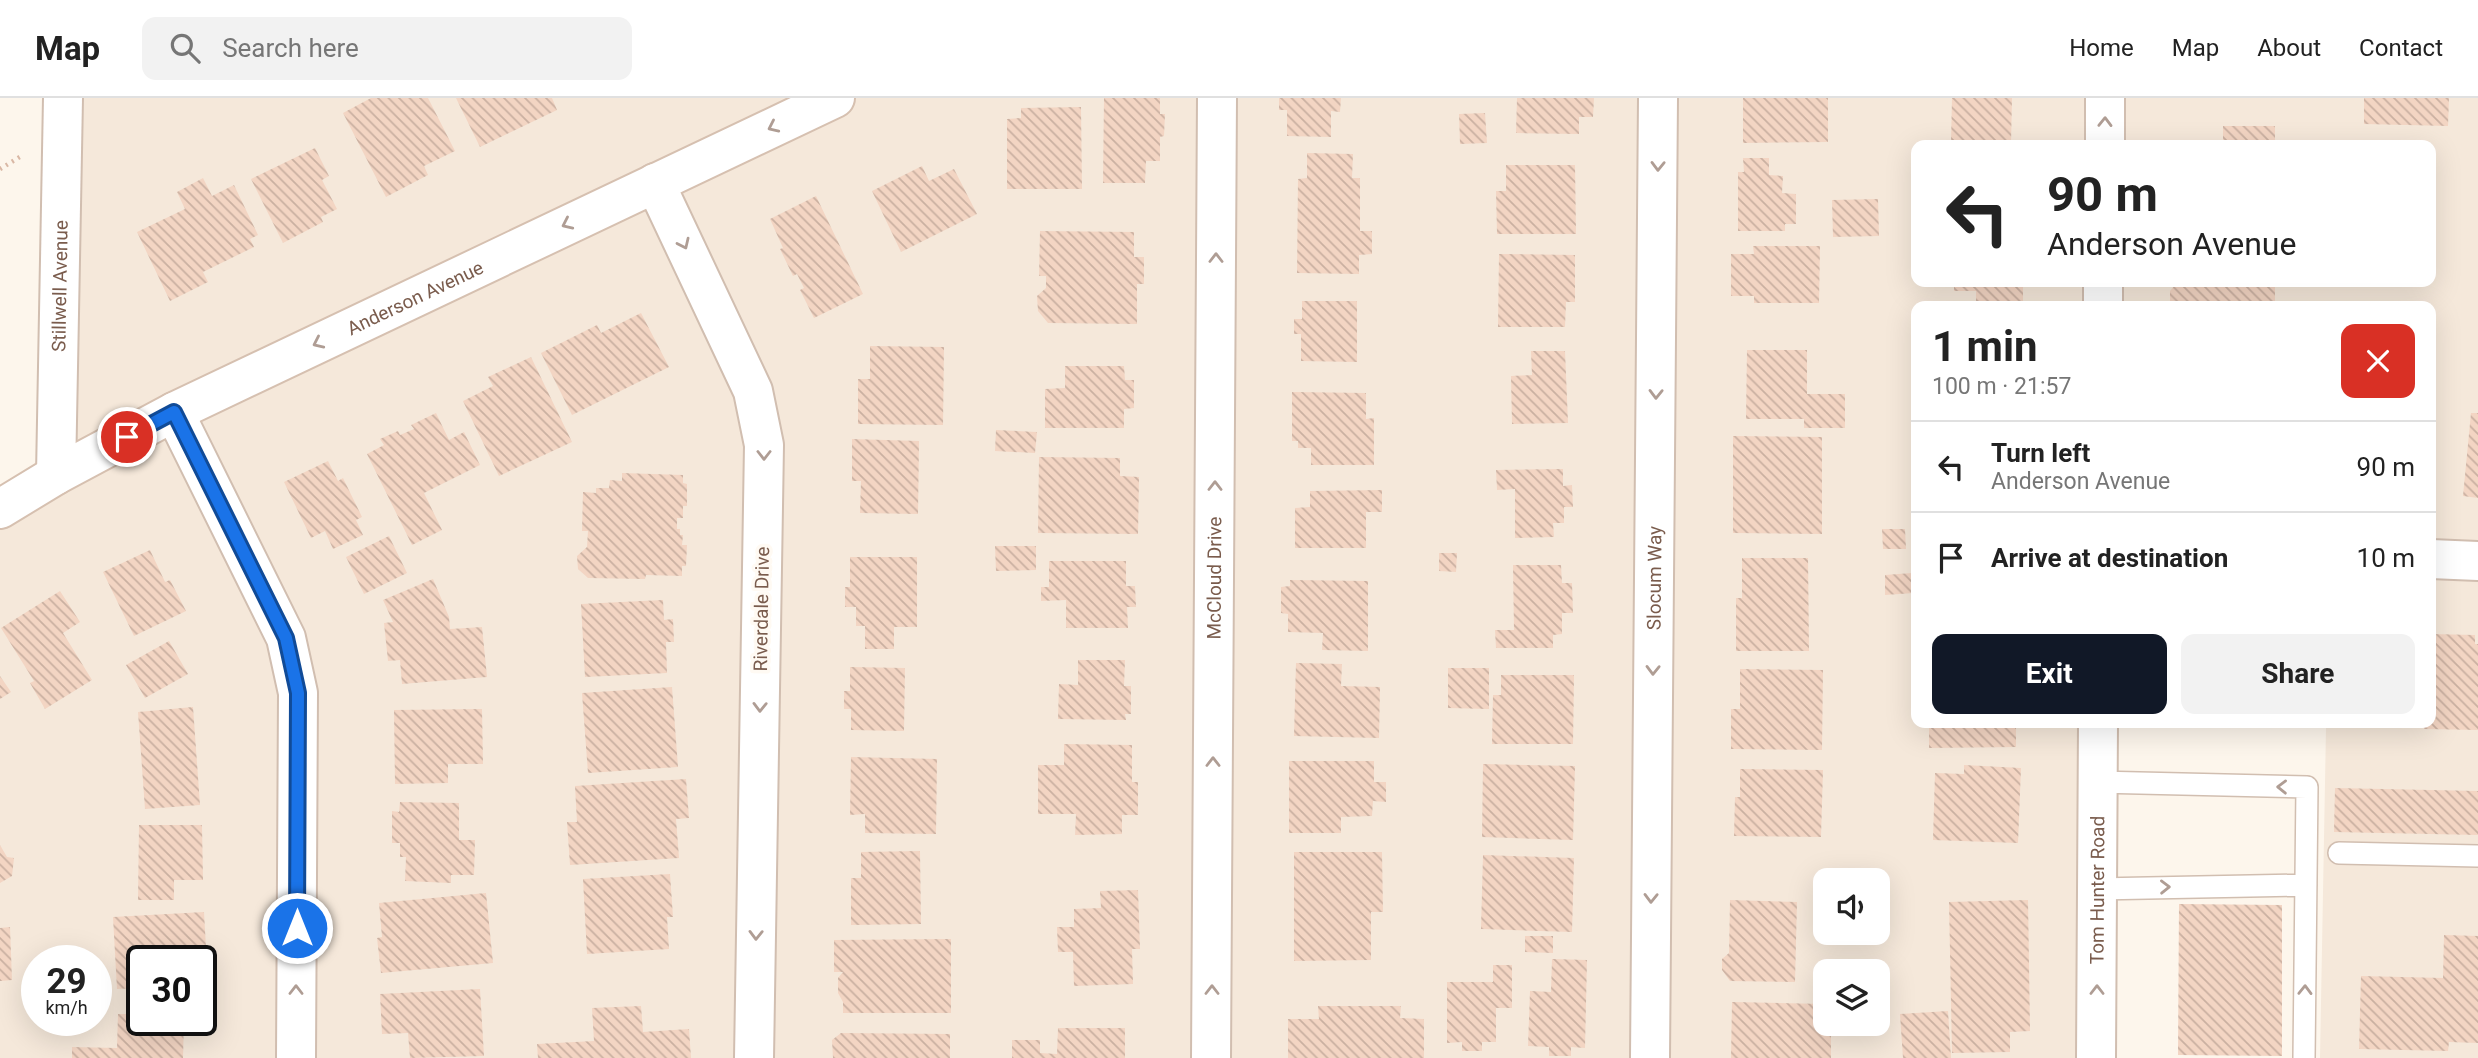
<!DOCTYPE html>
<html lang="en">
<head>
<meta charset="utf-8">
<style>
	body { margin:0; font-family:Roboto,sans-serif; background:#f2f2f2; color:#222; height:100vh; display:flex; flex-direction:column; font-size:26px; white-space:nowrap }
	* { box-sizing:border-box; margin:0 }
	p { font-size:23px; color:#767676 }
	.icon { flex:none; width:38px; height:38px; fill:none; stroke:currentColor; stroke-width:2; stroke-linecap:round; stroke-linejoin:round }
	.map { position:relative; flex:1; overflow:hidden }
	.details { position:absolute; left:1911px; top:203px; width:525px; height:427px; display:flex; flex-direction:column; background:#fff; border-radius:14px; box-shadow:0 7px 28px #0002 }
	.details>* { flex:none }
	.top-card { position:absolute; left:1911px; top:42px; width:525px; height:147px; border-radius:14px; box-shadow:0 7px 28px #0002; background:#fff; color:#222; overflow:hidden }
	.buttons { position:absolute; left:1813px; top:770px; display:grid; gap:14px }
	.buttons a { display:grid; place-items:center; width:77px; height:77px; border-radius:14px; background:#fff; box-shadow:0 7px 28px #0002; font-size:35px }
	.speed { position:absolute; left:21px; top:847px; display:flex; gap:14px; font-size:35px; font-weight:700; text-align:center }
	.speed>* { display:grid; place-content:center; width:91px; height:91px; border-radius:50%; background:#fff; box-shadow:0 7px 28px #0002; line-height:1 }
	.speed small { font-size:18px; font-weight:400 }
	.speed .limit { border:4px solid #111; border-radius:10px; background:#fff; color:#111 }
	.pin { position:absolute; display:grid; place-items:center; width:60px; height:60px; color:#fff; margin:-30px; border:4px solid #fff; border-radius:50%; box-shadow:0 2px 7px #0007 }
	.me { position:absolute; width:77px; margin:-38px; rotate:0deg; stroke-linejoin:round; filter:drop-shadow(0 0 5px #0008) }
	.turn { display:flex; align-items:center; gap:24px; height:147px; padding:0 21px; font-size:32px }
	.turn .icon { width:91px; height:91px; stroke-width:2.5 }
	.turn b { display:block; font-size:49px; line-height:60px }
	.round { display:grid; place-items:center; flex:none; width:74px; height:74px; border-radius:14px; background:#f2f2f2 }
	.overview { display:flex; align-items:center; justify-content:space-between; height:119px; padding:0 21px }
	h1 { font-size:42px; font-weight:700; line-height:52px }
	.button { display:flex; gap:14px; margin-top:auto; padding:14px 21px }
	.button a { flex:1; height:80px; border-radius:14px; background:#111827; color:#fff; font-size:28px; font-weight:700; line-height:80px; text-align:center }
	.button a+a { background:#f2f2f2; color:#222 }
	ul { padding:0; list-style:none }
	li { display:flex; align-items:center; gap:21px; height:91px; padding:0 21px; border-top:2px solid #e0e0e0 }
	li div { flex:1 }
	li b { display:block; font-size:26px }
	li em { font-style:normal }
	header { display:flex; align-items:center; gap:42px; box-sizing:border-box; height:98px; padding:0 35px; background:#fff; border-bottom:2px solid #e0e0e0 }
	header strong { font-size:33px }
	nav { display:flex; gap:38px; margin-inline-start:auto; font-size:24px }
	.search { width:490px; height:63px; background:#f2f2f2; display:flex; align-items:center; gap:18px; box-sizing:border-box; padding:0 24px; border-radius:14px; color:#767676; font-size:26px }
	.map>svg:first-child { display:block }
</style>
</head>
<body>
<header>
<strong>Map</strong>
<div class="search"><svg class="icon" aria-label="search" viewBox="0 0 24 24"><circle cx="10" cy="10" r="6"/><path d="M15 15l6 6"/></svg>Search here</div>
<nav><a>Home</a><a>Map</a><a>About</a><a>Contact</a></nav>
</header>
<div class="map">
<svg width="2478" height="960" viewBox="0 0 2478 960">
	<defs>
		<pattern id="building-back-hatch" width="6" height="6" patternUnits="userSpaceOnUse" patternTransform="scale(1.75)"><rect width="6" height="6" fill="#f3d5c3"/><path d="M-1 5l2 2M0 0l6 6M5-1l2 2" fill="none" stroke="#cab0a1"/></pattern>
	</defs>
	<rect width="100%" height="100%" fill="#fdf6ec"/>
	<!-- residential -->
	<path fill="#f5e8da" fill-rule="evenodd" d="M63,0H2478V960H2320L2326,630L2164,625H2431V208H1916V625H2098L2096,960H0V411L56,377ZM1916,47H2431V184H1916ZM1825,782H1878V835H1825ZM37,863H96V922H37ZM142,863H201V922H142ZM1825,873H1878V926H1825Z"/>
	<!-- building -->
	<path fill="url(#building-back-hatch)" d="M371,0H428L455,53L424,68L428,77L386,99L343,15Z
		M456,0H552L557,12L480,49Z
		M1104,0H1160V16H1165L1164,38L1160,39V63H1146L1145,85H1103Z
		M1279,0H1341L1340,14L1331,13V39L1287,38V12H1279Z
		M1517,0H1594L1593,19H1579V36L1516,35Z
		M1743,0H1828V44L1743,45Z
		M1952,0H2012L2011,46L1951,45Z
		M2364,0H2449L2448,28L2364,26Z
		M1081,9L1082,91H1007V21L1021,20V10Z
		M1485,15L1487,45L1460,46L1459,16Z
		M2223,28H2275V47H2211V43H2223Z
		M315,50L329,78L322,82L337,111L321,119L323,124L283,145L251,81Z
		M1307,55L1353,56L1352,80H1360V133H1372V156L1359,157V176L1297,175L1298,81L1307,80Z
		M1743,60H1769V77L1783,78L1782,95L1796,96V126H1785V133H1738V74H1744Z
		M1506,67H1575L1576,136H1497L1496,93H1506Z
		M922,68L929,83L954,71L977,116L901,154L872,93Z
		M203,80L212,98L234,87L258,137L250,141L254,149L203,174L208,184L170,203L137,134L185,111L177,94Z
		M816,98L863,196L814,220L800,192L804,190L797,176L793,178L780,151L783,150L770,121Z
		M1878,101L1879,138L1833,139L1832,102Z
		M1040,133L1134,134V159H1144V186H1137V226L1048,225L1038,213L1037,198L1046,190V178H1039Z
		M1753,148H1820L1819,205H1754V198H1731V156H1754Z
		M1499,156L1575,157V204H1566L1565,229H1498Z
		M1954,184H2023V208H1976V193H1954Z
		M2175,184H2275V208H2174L2170,204V193L2175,187Z
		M1302,203H1357V264L1301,263V236H1294V221H1302Z
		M641,215L669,269L572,317L541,255L597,227L601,235Z
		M870,248L944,249L943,327L858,326V281H870Z
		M1747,252H1807V296H1845V330H1804V321H1746Z
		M1531,253H1565L1568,325L1512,326L1511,278L1532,277Z
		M531,259L572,344L499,378L463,303L493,288L488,279Z
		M1065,268H1124L1125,282H1134V310L1124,311V330H1045V291L1065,290Z
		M1292,294L1366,295V321L1374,320V367H1311V350H1298V343H1292Z
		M436,315L449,342L464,334L480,367L424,395L442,432L412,447L367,356L384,347L380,341L398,333L400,337L414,331L411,327Z
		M2471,315H2478V400L2463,398Z
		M996,332L1037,334L1035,355L995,353Z
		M1733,338L1822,339V436L1733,435Z
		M852,341L919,343L918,416L860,415L861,383H852Z
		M1039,359L1120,360V378L1139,379L1138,436L1038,435Z
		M328,363L338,383L343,380L362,419L356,422L363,437L333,451L325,433L311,440L284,384Z
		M1563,371V388L1572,387L1573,409H1564V425H1553L1554,439L1515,440V391L1497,392L1496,372Z
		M622,375L683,377V385L687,386V408H683V420H677V431H680V437H683L682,447H687L686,468H682V478L646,477L645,481L588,480L578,471L577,458L587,449L588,433H582L583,394L596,395V390H609L610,382L622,383Z
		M1382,392V414H1366V450H1295V410L1310,409V393Z
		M1882,431H1905L1906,451H1883Z
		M389,438L407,475L364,496L346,459Z
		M995,448H1036V472L996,473Z
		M150,452L165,484L170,482L186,513L134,538L103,474Z
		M1439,455H1457L1456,474L1439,473Z
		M850,459H917V529H894V551H865V528H856V509H845V489H850Z
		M1742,460H1808L1809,553H1736V500H1742Z
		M1049,463H1126V488H1135L1136,509H1127L1128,530H1066V502L1041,503V489H1049Z
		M1513,467H1561L1562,485H1572L1573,515H1562V536L1553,537V550H1496L1495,532H1514Z
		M1912,475L1914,495L1885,497V477Z
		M433,481L449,519L450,531L482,529L487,579L402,586L400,562L388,563L384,525L393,524L383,502Z
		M1290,482L1368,483V553L1322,552L1323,535L1288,534V516L1281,515V489L1290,488Z
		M60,493L80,524L63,535L92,582L45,611L30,585L34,583L1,530Z
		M663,502L664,522L673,521L674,544H666L667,575L585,579L581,506Z
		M2431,536L2475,537V546H2478V632L2424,631V625H2431Z
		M169,543L188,576L145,600L126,567Z
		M1078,562H1125L1124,588H1131V616H1125L1126,622L1058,621L1059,586L1078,587Z
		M1296,565L1342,566L1341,588L1380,589L1379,640L1294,638Z
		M850,569L905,570L904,633L851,632V611H844V593H850Z
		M1448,570H1489V611L1448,610Z
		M1740,571L1823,572L1822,652L1731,651V611H1740Z
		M1501,577H1574L1573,646H1492L1493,597H1501Z
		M0,578L11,594L0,601Z
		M672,589L678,669L588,675L582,595Z
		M193,609L200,707L145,711L138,614Z
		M482,611L483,666H448V685L395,686L394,612Z
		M1929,625H2016V649L1929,650Z
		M2330,625H2405V629L2330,628Z
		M1064,646L1132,647V684H1138V717H1122V736L1075,737L1076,716H1038V667H1064Z
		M851,659L937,661L936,736L865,735V716L850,717Z
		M1289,663H1374V684H1386V704L1373,703L1372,718L1341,719V735H1289Z
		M1483,666L1575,668L1573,742L1482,739Z
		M1964,667L2021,670L2018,745L1933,742L1935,675L1964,676Z
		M1740,671L1823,672L1821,739L1734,738L1735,699H1740Z
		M686,681L689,720L676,721L679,760L570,767L567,724H577L575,688Z
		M2335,690L2478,693V737L2334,734Z
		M400,704L459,705V742H475L474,777H451V785L405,783L406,759H400V745H392V713L399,714Z
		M139,727H202L203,782H174V802H138Z
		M0,747L7,759L14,760L12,778L0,785Z
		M920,753L921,826L851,827V780H861V754Z
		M1294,754H1382L1383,814H1371V862L1294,863Z
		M1483,757L1574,760L1572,834L1481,831Z
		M670,776L673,819H667L669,851L587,856L583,781Z
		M1138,792L1140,851H1132L1133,886L1074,888L1073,854H1058L1057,829H1074V811L1101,810L1100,793Z
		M486,795L493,865L381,875L377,840L382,839L379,805Z
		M1730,802L1797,804L1795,884L1730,883L1722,872V861L1729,855Z
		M2028,802L2030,933L2010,934V954L1952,955L1949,804Z
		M2179,806L2282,807V958L2178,957Z
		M204,814L208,886H201V863H142V890L117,891L113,819Z
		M10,829L12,882L0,883V830Z
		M2444,837L2478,838V945L2449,944L2448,953L2359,951L2361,878L2443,880Z
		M1525,838H1553V855L1525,854Z
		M951,841V915H843V904L838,895V880L843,874H834V842Z
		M1552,861L1587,862L1585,950L1571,949V958H1549V949L1528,948L1530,893L1551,894Z
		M1493,867H1512V910H1496V944H1482V953H1462V944L1447,945V884H1493Z
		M480,891L484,958L410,960L408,935L382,936L380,896Z
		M1732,904L1825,906V926H1831V960H1731Z
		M641,908L643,934L689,931L691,960H538L537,946L594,943L592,910Z
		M1318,908H1401L1400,920L1424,921V960H1288V921H1319Z
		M1948,913L1951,960H1903L1900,916Z
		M118,916H142V922H184L183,960H72V949L117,950Z
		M1058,930H1125V960H1012V942H1040V955L1057,956Z
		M841,935L950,936V960H833L832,942Z"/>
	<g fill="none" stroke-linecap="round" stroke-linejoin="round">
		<!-- service casing -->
		<g stroke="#d1beb0" stroke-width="24">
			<path id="service" d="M2097,684L2307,689L2304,960
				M2339,755L2478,758
				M2097,791L2306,787"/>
		</g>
		<!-- minor casing -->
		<g stroke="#d1beb0" stroke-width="42">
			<g id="minor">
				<path d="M2105,47V0"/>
				<path d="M655,85L753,293L764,347L754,960"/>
				<path d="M2103,208V184"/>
				<path d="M174,314L286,540L298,595L296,960"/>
				<path id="s1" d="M56,377L63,0"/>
				<path d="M2431,461L2478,463"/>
				<path id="s2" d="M1211,960L1217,0"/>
				<path id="s3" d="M1650,960L1658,0"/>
				<path id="s4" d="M2096,960L2098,625"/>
			</g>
		</g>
		<!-- secondary casing -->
		<g stroke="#d6c0b0" stroke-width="42">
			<g id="secondary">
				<path id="s5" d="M0,411L56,377L174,314L835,0"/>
			</g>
		</g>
		<!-- path -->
		<path stroke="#d9b8a5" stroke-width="4.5" stroke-dasharray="2 5" stroke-linecap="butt" d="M0,71L23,57"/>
		<!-- service -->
		<use href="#service" stroke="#fff" stroke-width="21"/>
		<!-- minor -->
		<use href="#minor" stroke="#fff" stroke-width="38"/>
		<!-- secondary -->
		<use href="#secondary" stroke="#fff" stroke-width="38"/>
	</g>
	<!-- one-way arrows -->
	<defs><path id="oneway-chevron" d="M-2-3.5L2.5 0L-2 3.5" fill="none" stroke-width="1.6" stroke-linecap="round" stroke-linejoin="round" transform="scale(1.75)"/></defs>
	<g stroke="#af9d94">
		<use href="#oneway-chevron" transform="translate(2105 24) rotate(-89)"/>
		<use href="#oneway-chevron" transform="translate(773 29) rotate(155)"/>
		<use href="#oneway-chevron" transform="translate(1658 68) rotate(91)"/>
		<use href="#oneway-chevron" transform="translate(567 126) rotate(155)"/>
		<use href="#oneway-chevron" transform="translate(684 146) rotate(65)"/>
		<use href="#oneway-chevron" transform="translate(1216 160) rotate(-90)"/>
		<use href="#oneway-chevron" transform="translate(318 245) rotate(155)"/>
		<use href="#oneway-chevron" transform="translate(1656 296) rotate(91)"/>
		<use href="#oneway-chevron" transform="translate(764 357) rotate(90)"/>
		<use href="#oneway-chevron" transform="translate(1215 388) rotate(-90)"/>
		<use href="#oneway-chevron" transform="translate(1653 572) rotate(91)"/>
		<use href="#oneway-chevron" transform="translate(760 609) rotate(91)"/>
		<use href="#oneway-chevron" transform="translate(1213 664) rotate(-90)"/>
		<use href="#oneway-chevron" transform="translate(2282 689) rotate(-179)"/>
		<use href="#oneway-chevron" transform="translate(2165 789) rotate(-1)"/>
		<use href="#oneway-chevron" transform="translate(1651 800) rotate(91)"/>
		<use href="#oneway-chevron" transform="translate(756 837) rotate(91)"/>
		<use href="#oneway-chevron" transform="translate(296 892) rotate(-90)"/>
		<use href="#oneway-chevron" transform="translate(1212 892) rotate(-90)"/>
		<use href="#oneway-chevron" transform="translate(2097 892) rotate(-90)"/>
		<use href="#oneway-chevron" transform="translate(2305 892) rotate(-89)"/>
	</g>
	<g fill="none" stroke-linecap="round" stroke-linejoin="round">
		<!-- route casing -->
		<g stroke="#114b97" stroke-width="18">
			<path id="route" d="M127,339L174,314L286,540L298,595L297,830"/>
		</g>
		<!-- route -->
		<use href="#route" stroke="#1a73e8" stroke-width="12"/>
	</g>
	<g text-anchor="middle" stroke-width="7" stroke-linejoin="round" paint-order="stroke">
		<!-- street labels -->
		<g font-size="19" fill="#7a5c4d" stroke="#fffaf3">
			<text dy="7" stroke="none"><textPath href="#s1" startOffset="189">Stillwell Avenue</textPath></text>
			<text dy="7" stroke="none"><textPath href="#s5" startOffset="466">Anderson Avenue</textPath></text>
			<text dy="7" stroke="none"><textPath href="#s2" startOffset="480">McCloud Drive</textPath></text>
			<text dy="7" stroke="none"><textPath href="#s3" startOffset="480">Slocum Way</textPath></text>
			<text transform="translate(761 511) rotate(-89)" y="7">Riverdale Drive</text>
			<text dy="7" stroke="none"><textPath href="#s4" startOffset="168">Tom Hunter Road</textPath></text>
		</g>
	</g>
</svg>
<div class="buttons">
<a><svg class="icon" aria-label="sound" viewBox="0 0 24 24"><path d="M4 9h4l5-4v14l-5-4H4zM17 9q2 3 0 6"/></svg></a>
<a><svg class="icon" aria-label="layers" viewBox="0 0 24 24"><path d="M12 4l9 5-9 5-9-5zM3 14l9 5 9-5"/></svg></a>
</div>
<div class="speed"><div>29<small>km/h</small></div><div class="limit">30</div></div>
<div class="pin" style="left:127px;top:339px;background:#d93025"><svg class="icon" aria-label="arrive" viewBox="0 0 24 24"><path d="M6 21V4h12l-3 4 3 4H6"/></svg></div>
<svg class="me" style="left:297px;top:830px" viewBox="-20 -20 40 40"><circle r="17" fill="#1a73e8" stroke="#fff" stroke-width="3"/><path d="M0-11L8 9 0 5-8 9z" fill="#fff"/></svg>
<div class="top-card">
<div class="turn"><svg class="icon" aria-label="left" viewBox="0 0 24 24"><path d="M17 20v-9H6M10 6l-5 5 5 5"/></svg><div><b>90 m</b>Anderson Avenue</div></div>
</div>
<section class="details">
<div class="overview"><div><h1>1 min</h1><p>100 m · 21:57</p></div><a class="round" style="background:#d93025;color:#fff"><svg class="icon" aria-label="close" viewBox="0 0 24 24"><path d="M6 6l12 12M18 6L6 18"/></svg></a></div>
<ul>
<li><svg class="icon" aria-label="left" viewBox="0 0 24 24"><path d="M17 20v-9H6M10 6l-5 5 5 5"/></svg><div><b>Turn left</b><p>Anderson Avenue</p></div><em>90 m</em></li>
<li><svg class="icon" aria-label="arrive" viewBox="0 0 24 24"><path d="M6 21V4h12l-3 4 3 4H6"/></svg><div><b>Arrive at destination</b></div><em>10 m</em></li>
</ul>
<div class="button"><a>Exit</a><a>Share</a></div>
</section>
</div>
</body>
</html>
